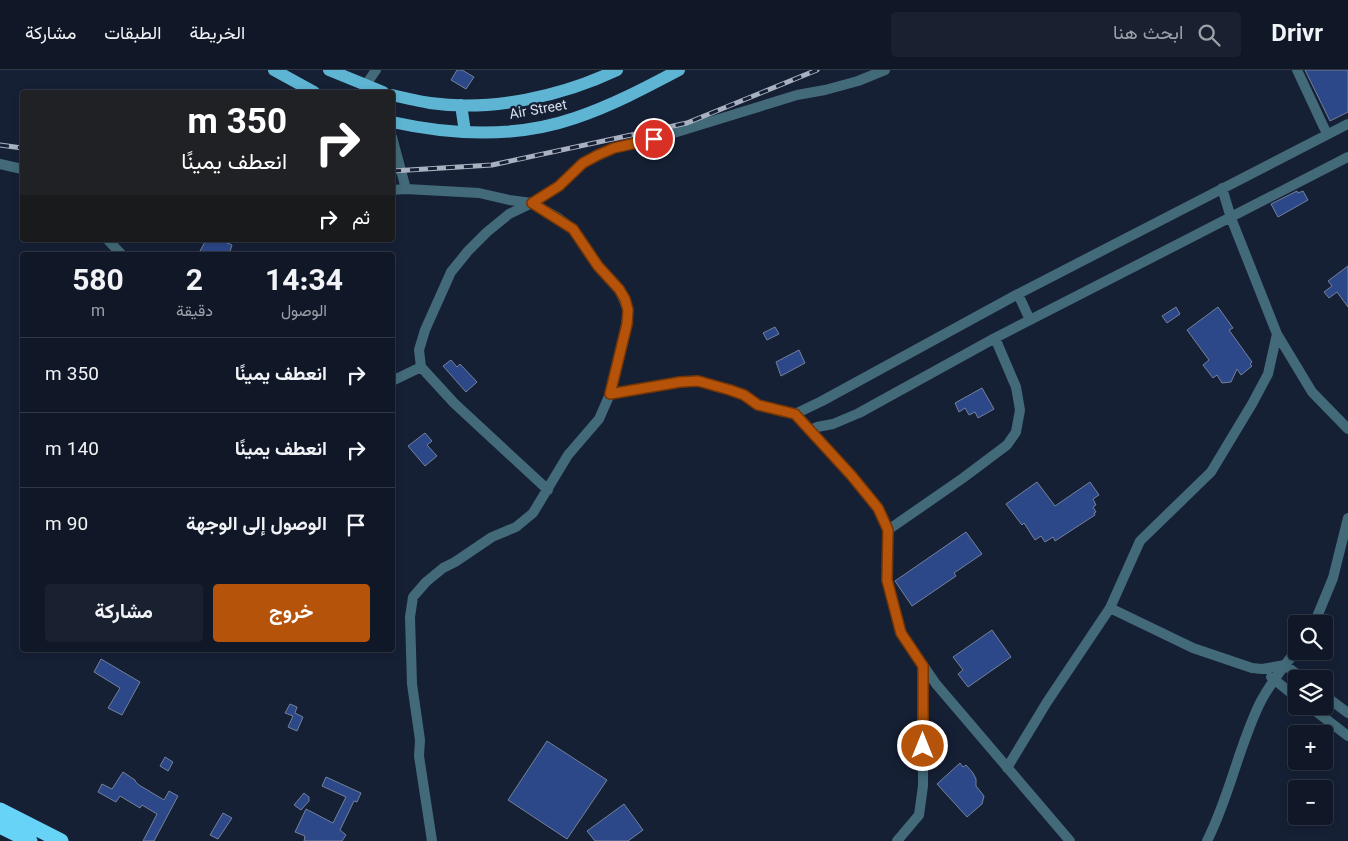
<!DOCTYPE html>
<html lang="ar">
<head>
<meta charset="utf-8">
<style>
	body { margin:0; font-family:Georgia,Vazirmatn,serif; background:#192130; color:#f1f3f6; direction:rtl; height:100vh; display:flex; flex-direction:column; font-size:19px; white-space:nowrap }
	* { box-sizing:border-box; margin:0 }
	p { font-size:16px; color:#9ca0a8 }
	.icon { flex:none; width:28px; height:28px; fill:none; stroke:currentColor; stroke-width:2; stroke-linecap:round; stroke-linejoin:round }
	.map { position:relative; flex:1; overflow:hidden; direction:ltr }
	.panel { position:absolute; left:20px; top:182px; width:375px; height:400px; display:flex; flex-direction:column; background:#101828; border-radius:5px; box-shadow:0 2px 8px #0003,0 0 0 1px #303745; direction:rtl }
	.panel>* { flex:none }
	.hud { position:absolute; left:20px; top:20px; width:375px; height:152px; border-radius:5px; box-shadow:0 2px 8px #0003,0 0 0 1px #303745; direction:rtl; background:#202124; color:#fff; overflow:hidden }
	.controls { position:absolute; left:1288px; top:545px; display:grid; gap:10px }
	.controls a { display:grid; place-items:center; width:45px; height:45px; border-radius:5px; background:#101828; box-shadow:0 2px 8px #0003,0 0 0 1px #303745; font-size:25px }
	.pin { position:absolute; display:grid; place-items:center; width:42px; height:42px; color:#fff; margin:-21px; border:2px solid #fff; border-radius:50%; box-shadow:0 1px 5px #0007 }
	.me { position:absolute; width:55px; margin:-28px; rotate:0deg; stroke-linejoin:round; filter:drop-shadow(0 0 4px #0008) }
	.turn { display:flex; align-items:center; gap:18px; height:105px; padding:0 25px; font-size:22px }
	.turn .icon { width:65px; height:65px; stroke-width:2.5 }
	.turn b { display:block; font-size:35px; line-height:42px }
	.then { display:flex; align-items:center; height:48px; padding:0 25px; background:#0003; gap:10px; font-size:19px }
	.eta { display:flex; justify-content:space-evenly; align-items:center; height:85px; text-align:center }
	.eta b { font-size:30px; font-weight:700; line-height:35px }
	.action { display:flex; gap:10px; margin-top:auto; padding:10px 25px }
	.action a { flex:1; height:58px; border-radius:5px; background:#b45309; color:#fff; font-size:20px; font-weight:700; line-height:58px; text-align:center }
	.action a+a { background:#192130; color:#f1f3f6 }
	ul { padding:0; list-style:none }
	li { display:flex; align-items:center; gap:15px; height:75px; padding:0 25px; border-top:1px solid #303745 }
	li div { flex:1 }
	li b { display:block; font-size:19px }
	li em { font-style:normal }
	header { display:flex; align-items:center; gap:30px; box-sizing:border-box; height:70px; padding:0 25px; background:#101828; border-bottom:1px solid #303745 }
	header strong { font-size:24px }
	nav { display:flex; gap:28px; margin-inline-start:auto; font-size:18px }
	.search { width:350px; height:45px; background:#192130; display:flex; align-items:center; gap:12px; box-sizing:border-box; padding:0 18px; border-radius:5px; color:#9ca0a8; font-size:19px }
	.map>svg:first-child { display:block }
</style>
</head>
<body>
<header>
<strong>Drivr</strong>
<div class="search"><svg class="icon" aria-label="search" viewBox="0 0 24 24"><circle cx="10" cy="10" r="6"/><path d="M15 15l6 6"/></svg>ابحث هنا</div>
<nav><a>الخريطة</a><a>الطبقات</a><a>مشاركة</a></nav>
</header>
<div class="map">
<svg width="1348" height="771" viewBox="0 0 1348 771">
	<rect width="100%" height="100%" fill="#162035"/>
	<!-- building -->
	<path fill="#2c4888" stroke="#73819a" d="M457,0H462L474,7L466,19L451,10Z
		M1305,0H1348V42L1330,51Z
		M1297,121L1298,123L1303,121L1308,130L1278,147L1271,134Z
		M206,170H220L232,175L229,185H208L200,181Z
		M1348,196V237L1337,222L1329,228L1324,222L1332,216L1328,211Z
		M1176,237L1180,244L1167,253L1162,246Z
		M1218,237L1233,258L1229,260L1252,292L1250,294L1252,296L1241,305L1237,299L1231,312L1222,313L1217,305L1213,308L1203,295L1209,290L1187,260Z
		M775,257L779,264L767,270L763,263Z
		M799,280L805,293L781,306L776,292Z
		M451,290L457,297L460,294L477,312L466,322L443,296Z
		M982,318L994,339L978,348L975,342L969,345L965,338L959,342L955,333Z
		M425,363L432,371L427,375L437,386L425,396L408,376Z
		M1037,412L1055,436L1090,412L1099,425L1093,429L1096,435L1093,437L1096,442L1094,443L1095,445L1055,471L1053,467L1045,472L1041,466L1035,470L1024,453L1022,455L1006,434Z
		M966,462L982,484L954,503L956,506L912,536L895,511Z
		M992,560L1011,587L968,617L958,604L963,600L953,587Z
		M101,589L140,612L122,645L108,638L120,618L94,602Z
		M290,634L297,637L295,643L303,647L297,661L288,657L293,646L285,643Z
		M547,671L607,710L567,769L508,730Z
		M165,687L173,692L168,701L160,696Z
		M960,693L963,697L966,695L973,703L976,709V716L984,726L982,734L967,747L937,714Z
		M123,702L135,710V711L139,715L164,730L169,721L178,726L154,771H143L157,744L142,735L140,738L120,726L116,732L98,722L102,714L112,719Z
		M326,707L361,723L357,732L354,731L340,760L346,765L342,771H304L305,766L295,762L306,739L333,753L346,727L322,716Z
		M304,723L309,727V731L301,740L294,735Z
		M624,734L643,760L628,771H595L587,761Z
		M223,743L232,748L218,769L210,765Z"/>
	<g fill="none" stroke-linecap="round" stroke-linejoin="round">
		<!-- street -->
		<path stroke="#436a79" stroke-width="10" d="M1297,0L1327,64
			M365,16L376,0
			M392,67L406,119
			M0,94L22,99
			M1222,118L1231,148L1277,264L1312,322L1348,359
			M392,120L406,119L479,123L509,130L532,133L557,147L573,159L598,196L619,219L628,240L624,269L610,324L599,349L568,385L533,443L516,457L492,467L455,492L443,498L426,512L413,527L410,547L412,614L420,670L419,686L432,771
			M108,170L122,185
			M1018,224L1030,250
			M392,311L421,297
			M610,324L680,312L698,311L730,320L744,325L758,335L795,344L851,405L878,438L888,460L887,509L901,563L936,614L1070,771
			M795,344L822,331L1018,224L1348,54
			M810,360L817,357L833,354L859,343L995,268L1348,87
			M548,420L454,333L421,297L419,280L425,260L451,202L468,181L487,162L509,144L532,133L559,116L583,93L597,85L614,78L654,69L797,25L825,20L858,11L885,0
			M888,460L963,408L1007,375L1016,362L1020,340L1016,317L995,268
			M1110,538L1193,578L1252,598L1262,599L1285,595L1303,609
			M1314,554L1333,508L1348,448
			M1271,607L1296,627
			M1324,625L1348,643
			M1309,636L1348,666
			M1007,698L1047,632L1110,538L1140,471L1211,402L1252,334L1268,304L1277,264
			M897,771L919,745L923,716V596
			M1207,771C1229,728 1238,679 1259,635C1268,616 1283,597 1296,581"/>
		<!-- primary -->
		<path stroke="#5eb5d3" stroke-width="12" d="M274,0L314,22
			M329,0L383,22
			M392,25C405,28 418,31 430,33C492,42 562,26 617,0
			M461,35L465,62
			M392,52C451,65 517,68 575,48C611,36 645,18 679,0"/>
		<!-- highway -->
		<path stroke="#67d3f7" stroke-width="15" d="M0,740L61,771
			M0,756L30,771"/>
		<!-- rail casing -->
		<g stroke="#a9b0c0" stroke-width="5">
			<path id="rail" d="M0,75L22,78
				M392,101L492,95L687,53L817,0"/>
		</g>
		<!-- rail -->
		<use href="#rail" stroke="#162035" stroke-width="3" stroke-dasharray="9" stroke-linecap="butt"/>
	</g>
	<g fill="none" stroke-linecap="round" stroke-linejoin="round">
		<!-- route casing -->
		<g stroke="#753606" stroke-width="12">
			<path id="route" d="M654,69L614,78L598,85L583,93L559,116L532,133L573,159L598,196L619,219L625,229L628,240L627,254L610,324L680,312L698,311L730,320L744,325L758,335L795,344L851,405L878,438L888,460L887,510L901,563L923,596V676"/>
		</g>
		<!-- route -->
		<use href="#route" stroke="#b45309" stroke-width="9"/>
	</g>
	<g text-anchor="middle" stroke-width="5" stroke-linejoin="round" paint-order="stroke">
		<!-- street labels -->
		<g font-size="14" fill="#d9e0ee" stroke="#162035">
			<text transform="translate(538 39) rotate(-10)" y="5">Air Street</text>
		</g>
	</g>
</svg>
<div class="controls">
<a><svg class="icon" aria-label="search" viewBox="0 0 24 24"><circle cx="10" cy="10" r="6"/><path d="M15 15l6 6"/></svg></a>
<a><svg class="icon" aria-label="layers" viewBox="0 0 24 24"><path d="M12 4l9 5-9 5-9-5zM3 14l9 5 9-5"/></svg></a>
<a>+</a>
<a>−</a>
</div>
<div class="pin" style="left:654px;top:69px;background:#d93025"><svg class="icon" aria-label="arrive" viewBox="0 0 24 24"><path d="M6 21V4h12l-3 4 3 4H6"/></svg></div>
<svg class="me" style="left:923px;top:676px" viewBox="-20 -20 40 40"><circle r="17" fill="#b45309" stroke="#fff" stroke-width="3"/><path d="M0-11L8 9 0 5-8 9z" fill="#fff"/></svg>
<div class="hud">
<div class="turn"><svg class="icon" aria-label="right" viewBox="0 0 24 24"><path d="M7 20v-9h11M14 6l5 5-5 5"/></svg><div><b>350 m</b>انعطف يمينًا</div></div>
<div class="then">ثم<svg class="icon" aria-label="right" viewBox="0 0 24 24"><path d="M7 20v-9h11M14 6l5 5-5 5"/></svg></div>
</div>
<section class="panel">
<div class="eta">
<div><b>14:34</b><p>الوصول</p></div>
<div><b>2</b><p>دقيقة</p></div>
<div><b>580</b><p>m</p></div>
</div>
<ul>
<li><svg class="icon" aria-label="right" viewBox="0 0 24 24"><path d="M7 20v-9h11M14 6l5 5-5 5"/></svg><div><b>انعطف يمينًا</b></div><em>350 m</em></li>
<li><svg class="icon" aria-label="right" viewBox="0 0 24 24"><path d="M7 20v-9h11M14 6l5 5-5 5"/></svg><div><b>انعطف يمينًا</b></div><em>140 m</em></li>
<li><svg class="icon" aria-label="arrive" viewBox="0 0 24 24"><path d="M6 21V4h12l-3 4 3 4H6"/></svg><div><b>الوصول إلى الوجهة</b></div><em>90 m</em></li>
</ul>
<div class="action"><a>خروج</a><a>مشاركة</a></div>
</section>
</div>
</body>
</html>
